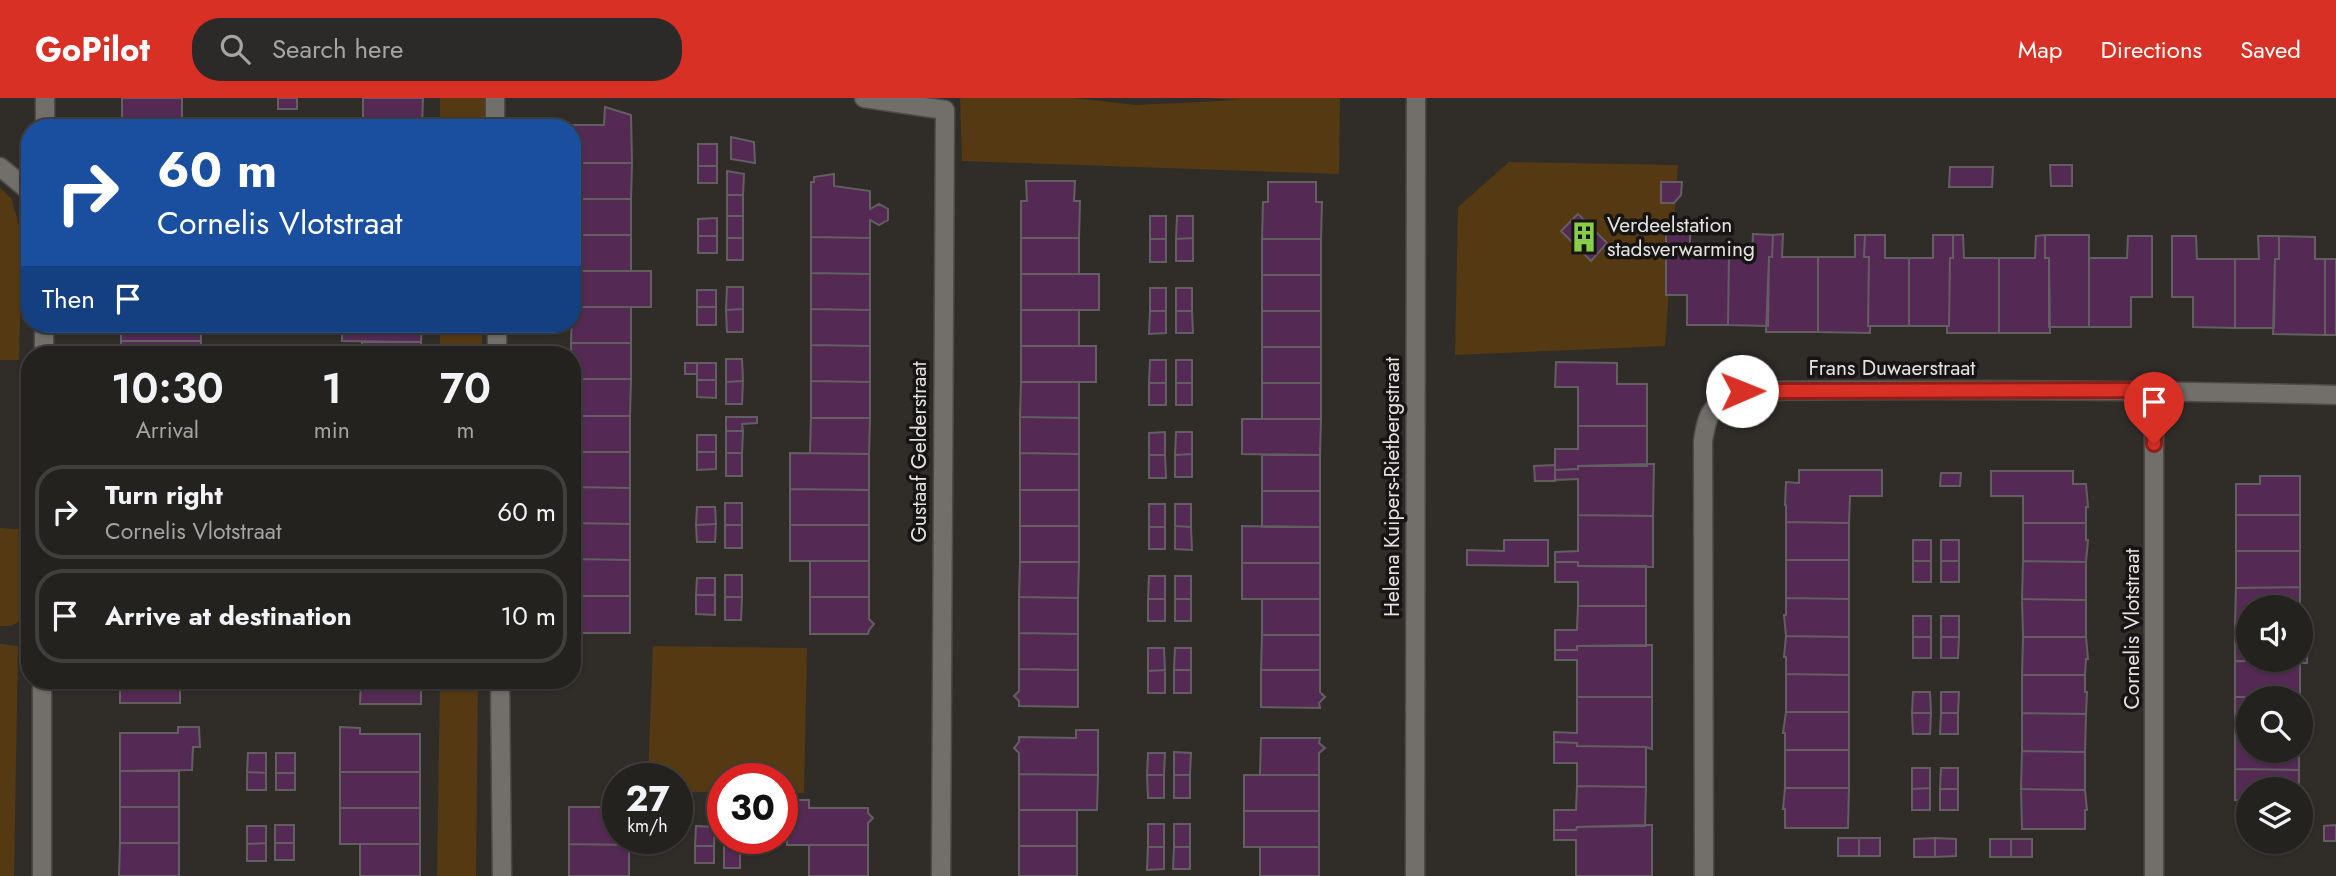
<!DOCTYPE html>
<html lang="en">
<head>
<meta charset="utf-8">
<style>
	body { margin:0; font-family:Jost,sans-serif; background:#2c2a28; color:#f1f3f6; height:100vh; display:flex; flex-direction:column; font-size:26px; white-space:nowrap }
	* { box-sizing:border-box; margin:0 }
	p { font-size:23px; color:#a3a4a4 }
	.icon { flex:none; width:38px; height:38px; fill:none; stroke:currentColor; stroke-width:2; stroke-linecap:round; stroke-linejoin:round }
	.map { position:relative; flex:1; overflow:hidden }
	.side { position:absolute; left:21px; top:248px; width:560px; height:343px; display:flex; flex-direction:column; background:#24221f; border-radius:28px; box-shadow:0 2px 5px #0004,0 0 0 2px #413f3d }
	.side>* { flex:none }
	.top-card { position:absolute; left:21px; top:21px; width:560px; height:214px; border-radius:28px; box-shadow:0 2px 5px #0004,0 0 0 2px #413f3d; background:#1a4fa0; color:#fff; overflow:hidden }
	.buttons { position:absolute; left:2236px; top:497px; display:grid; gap:14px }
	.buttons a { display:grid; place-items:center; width:77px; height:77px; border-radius:50%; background:#24221f; box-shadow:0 2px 5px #0004,0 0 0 2px #413f3d; font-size:35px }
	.speed { position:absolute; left:602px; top:665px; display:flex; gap:14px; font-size:35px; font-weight:700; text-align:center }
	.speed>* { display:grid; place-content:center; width:91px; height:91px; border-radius:50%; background:#24221f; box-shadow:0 2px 5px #0004,0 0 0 2px #413f3d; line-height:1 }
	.speed small { font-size:18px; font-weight:400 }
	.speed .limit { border:10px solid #d22; background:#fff; color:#111 }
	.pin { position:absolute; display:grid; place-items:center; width:60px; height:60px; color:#fff; margin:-72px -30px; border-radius:50% 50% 50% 0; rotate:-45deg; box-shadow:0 0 7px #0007 }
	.pin .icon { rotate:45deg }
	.me { position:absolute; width:77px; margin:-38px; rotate:89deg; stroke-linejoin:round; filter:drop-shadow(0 0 5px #0008) }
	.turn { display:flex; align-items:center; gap:24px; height:147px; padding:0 21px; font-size:32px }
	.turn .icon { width:91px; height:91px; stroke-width:2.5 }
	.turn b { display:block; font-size:49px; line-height:60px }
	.then { display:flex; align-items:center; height:66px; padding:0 21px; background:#0003; gap:14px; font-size:26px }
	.eta { display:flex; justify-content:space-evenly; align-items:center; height:119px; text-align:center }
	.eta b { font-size:42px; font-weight:600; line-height:49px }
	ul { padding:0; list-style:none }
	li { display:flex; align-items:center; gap:21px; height:94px; margin:0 14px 10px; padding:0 7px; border:4px solid #413f3d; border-radius:28px }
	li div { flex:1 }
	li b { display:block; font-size:26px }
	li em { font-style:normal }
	header { display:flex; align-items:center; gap:42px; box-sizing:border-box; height:98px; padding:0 35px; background:#d93025; color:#fff }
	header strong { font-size:33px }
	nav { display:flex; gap:38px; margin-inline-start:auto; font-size:24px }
	.search { width:490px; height:63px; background:#2c2a28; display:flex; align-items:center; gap:18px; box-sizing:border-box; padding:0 24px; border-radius:28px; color:#a3a4a4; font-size:26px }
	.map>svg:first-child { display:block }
</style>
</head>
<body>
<header>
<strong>GoPilot</strong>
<div class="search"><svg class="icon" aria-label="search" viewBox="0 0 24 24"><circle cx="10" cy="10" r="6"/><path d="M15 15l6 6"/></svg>Search here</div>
<nav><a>Map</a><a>Directions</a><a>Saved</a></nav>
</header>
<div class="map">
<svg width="2336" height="778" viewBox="0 0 2336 778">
	<rect width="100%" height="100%" fill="#302d29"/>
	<!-- green -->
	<path fill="#553912" d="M440,0H485L484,30H440Z
		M960,0H1073L1136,7L1241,2L1207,0H1340L1339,76L962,63Z
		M1509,64L1678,67L1665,248L1455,257L1458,109Z
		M0,90L11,100L22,138L19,262H0Z
		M440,226H482V257H440Z
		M0,430L26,432L22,522L11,528H0Z
		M0,546L18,548L14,778H0Z
		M653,548L807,550L804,695H782V681H723V694H677V681H648Z
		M440,583H478L476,778H437Z"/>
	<!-- building -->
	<path fill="#542a54" stroke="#625e62" stroke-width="2" d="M122,0H182V27H122Z
		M278,0H297V11H278Z
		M363,0H423L422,28H363Z
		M605,9L631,17L632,65H572V27H604Z
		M122,27H182V30H122Z
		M363,28H422V30H363Z
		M731,39L754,44L755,65L731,61Z
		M698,46H717V68H698Z
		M572,65H632L631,101H572Z
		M2050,67H2072V88H2051Z
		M698,68H717V85H698Z
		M1950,69H1993L1992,89H1949Z
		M727,73L744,76L743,97H727Z
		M834,76V88L870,93V111L879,106L888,111V122L879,127L870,122V140L811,139V84H814V79Z
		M1026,83H1075L1074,103H1080L1079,140H1021V103H1027Z
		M1268,84H1316V104H1322L1321,141H1262L1263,104H1268Z
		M1661,84H1682L1681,97L1674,105H1661Z
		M727,97H743V118H727Z
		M572,101H631V137H572Z
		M1578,116L1607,145L1591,163L1561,133Z
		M727,118H743V140H727Z
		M1150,118H1166V141H1150Z
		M1177,118H1193V140L1176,141Z
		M717,120V138H698V121Z
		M1666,136H1690V159H1729L1728,227H1687V197H1666Z
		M1753,136L1773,137L1772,159H1769L1768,228L1728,227L1729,159H1752Z
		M1783,136L1782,159H1818V234H1766L1769,159H1772L1773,137Z
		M572,137H631V173H572Z
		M1855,137H1865L1864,159H1869L1868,228H1870V235L1818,234V159H1855Z
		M1865,137H1885V160H1909V228H1868L1869,159H1864Z
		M1933,137H1953V160H1950L1949,228H1909V160H1933Z
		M1953,137H1963L1964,160H1999V235H1947V228H1949L1950,160H1953Z
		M2045,137V160H2049L2050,235H1999V160H2035L2036,138Z
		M2045,137H2089V229H2049V160H2045Z
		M698,138H717V155H698Z
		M2128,138H2152V199H2131V229H2089V160H2127Z
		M2172,138H2196L2197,161H2235V230L2193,229V199H2172Z
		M2258,138H2279V161H2275L2274,230H2235V161H2259Z
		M2279,138L2315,139V161H2325V237L2273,236L2275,161H2279Z
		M811,139L870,140V176L811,175Z
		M727,140H743V162H727Z
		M1021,140H1079V176H1021Z
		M1193,140V163H1176V141Z
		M1150,141H1166V164H1150Z
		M1262,141H1321V177H1262Z
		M2325,161H2336V237H2325Z
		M572,173H651V209H572Z
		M811,175L870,176V212L811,211Z
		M1021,176H1099V212H1021Z
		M1262,177H1321V213H1262Z
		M727,189H743V211L726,212Z
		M1150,190H1166V213H1150Z
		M1176,190H1192V213H1176Z
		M697,192H716V209H697Z
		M572,209H631V245H571Z
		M697,209H716V227H697Z
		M743,211V234H727L726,212Z
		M811,211L870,212V248L811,247Z
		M1021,212H1079V248H1021Z
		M1150,213H1166V235L1149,236Z
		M1176,213H1192L1193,235H1176Z
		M1262,213H1321V249H1262Z
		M121,226H201V243H121Z
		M342,226H422L421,244L342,243Z
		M121,243H201V257H121Z
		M362,244H421L422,257H362Z
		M571,245H631V281H572Z
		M811,247L870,248V284L811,283Z
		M1021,248H1096V284H1021Z
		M1262,249H1321V285H1262Z
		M726,261H742L743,283L726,284Z
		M1150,262H1166V285H1149Z
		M1176,262H1192V285H1176Z
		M1556,264L1617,265V286H1647V328H1578V289H1555Z
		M685,265H697V276H685Z
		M697,265H716V282H697Z
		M572,281H631L630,318H572Z
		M697,282H716V300L697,299Z
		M743,283L742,306H726V284Z
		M811,283L870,284V320H811Z
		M1021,284H1079V320L1020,319Z
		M1149,285H1166V307H1149Z
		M1176,285H1192V307H1176Z
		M1262,285H1321V321H1262Z
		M572,318H630V354H572Z
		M726,319H757V325L742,326L743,333H726Z
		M1020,319L1079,320V356L1020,355Z
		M811,320H870L869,356L810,355Z
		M1242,321H1321L1320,357L1242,356Z
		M1578,328H1647V368H1578V371L1555,372V351H1578Z
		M726,333H743L742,355H726Z
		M1165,334V357H1149V335Z
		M1176,334H1192V356L1175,357Z
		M697,337H716V354H697Z
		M572,354H630V390L572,389Z
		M697,354H716V371L697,372Z
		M726,355H742V378H726Z
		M790,355L869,356V392L790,391Z
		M1020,355L1079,356V392H1020Z
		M1192,356V379H1175V357Z
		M1149,357H1165L1166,380H1149Z
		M1262,357H1320V393H1262Z
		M1647,366H1654L1653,418L1578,417V381L1555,382V372L1578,371V368Z
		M1555,367V383H1535L1534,368Z
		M1799,372H1882V398H1850L1849,425L1786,424V407H1785L1786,384L1799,385Z
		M1991,373H2073V386H2086L2088,409H2086V425H2023V398H1991Z
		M1941,375H1961L1960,388H1940Z
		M2260,378H2300V417H2236V386H2260Z
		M572,389L630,390V426L572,425Z
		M790,391L869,392V427H790Z
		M1020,392H1079V428H1020Z
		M1262,393H1320V429H1262Z
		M725,405H742V427H725Z
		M1149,406H1165V429H1149Z
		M1175,406H1191V429L1175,428Z
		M697,409H715L716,426L696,427Z
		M1578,417L1653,418V469L1578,468V464H1555V454L1578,453Z
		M2236,417H2300V453H2236Z
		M1786,424L1849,425V462H1786Z
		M572,425L630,426V462L572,461Z
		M2023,425H2086V442H2088L2086,464L2023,463Z
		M716,426L715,444H697L696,427Z
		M725,427H742V450H725Z
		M790,427H869V463H790Z
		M1020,428H1079V464H1020Z
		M1175,428L1191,429L1192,452L1175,451Z
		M1242,428L1320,429V465H1242Z
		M1149,429H1165V451H1149Z
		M1504,442H1548V468L1467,467V452L1504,453Z
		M1913,442H1931V463H1913Z
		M1941,442H1959V463H1941Z
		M2236,453H2300V489L2236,490Z
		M572,461L630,462V498H572Z
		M1786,462H1849V501L1786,500Z
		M810,463H869V499H810Z
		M1913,463H1931V484H1913Z
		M1941,463H1959V484H1941Z
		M2023,463L2086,464V502L2022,501Z
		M1020,464H1079L1078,500L1019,499Z
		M1555,464H1578V468H1646V508H1578V484H1555Z
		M1242,465H1320V501H1242Z
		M725,477H742V499H725Z
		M1149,478H1165V501H1148Z
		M1175,478H1191V501H1175Z
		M697,480H715V497H696Z
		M2300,489V509H2249V525H2235L2236,490Z
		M696,497H715V517L696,516Z
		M572,498H630V535H572Z
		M725,499H742L741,522H725Z
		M810,499H869V521L874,526L869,532L868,536H810Z
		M1019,499L1078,500V536L1019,535Z
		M1786,500L1849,501V539L1786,538L1784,517H1786Z
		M1148,501H1165V523H1148Z
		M1175,501H1191V523H1175Z
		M1262,501H1320V537H1262Z
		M2022,501L2086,502V539H2023Z
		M1578,508H1646V548H1577V552H1555V532H1577Z
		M1913,518H1931V539H1913Z
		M1941,518H1959V539H1941Z
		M2308,524L2307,565L2235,563V525H2249V562H2301V525Z
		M1019,535L1078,536V572L1019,571Z
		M1262,537H1320V572H1261Z
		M1786,538L1849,539V577L1786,576V559H1784Z
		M1913,539H1931V560H1913Z
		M1941,539H1959L1958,560H1941Z
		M2023,539H2086L2088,561H2086L2085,577H2022Z
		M1646,547H1652V599H1577V562H1555V552H1577V548Z
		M1148,550H1164L1165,572L1148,573Z
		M1175,550H1191V572H1174Z
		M2235,563H2300V599H2235Z
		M1019,571L1078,572V609L1019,608V603L1014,598L1019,593Z
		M1165,572V595H1148V573Z
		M1174,572H1191V595H1174Z
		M1261,572H1320V594L1325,599L1319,605L1320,610L1261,609Z
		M1786,576L1849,577V614H1786Z
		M2022,577H2085V594H2087L2086,616L2022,615Z
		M120,583H180V605H120Z
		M361,583H421V606H360Z
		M1913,594H1930L1931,615H1912Z
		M1941,594H1959L1958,615H1941Z
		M1577,599H1652V651L1646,649L1577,648V645L1554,644V634L1577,635Z
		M2235,599H2300L2249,600V635H2235Z
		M1786,614H1849V652H1785V635H1783Z
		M1912,615H1931L1930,636H1913Z
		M1941,615H1958V636H1940Z
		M2022,615L2086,616L2085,654L2022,653Z
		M178,629H199L200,649H193L192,672L120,673V635H178Z
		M340,629L360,630V636H420V674H340Z
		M1076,632H1098V677L1019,676V655L1014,650L1019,644V639L1076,640Z
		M2235,635H2249V653H2299V672L2235,671Z
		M1261,640H1320L1319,645L1325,650L1319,655V677H1260Z
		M1554,644L1577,645V648L1646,649V689L1577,688V665H1554Z
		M1785,652H1849V690H1785Z
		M2022,653L2085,654V692L2021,691Z
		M1174,654L1191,655L1190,677H1174Z
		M248,655H266V675L247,674Z
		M276,655H295V675H276Z
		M1148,655H1165L1164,677H1147Z
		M1912,670H1930V690L1912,691Z
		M1941,670H1958V691H1940Z
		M2235,671L2299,672V691H2249V702H2235Z
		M120,673H179V709H120Z
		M247,674L266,675V692H247Z
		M340,674H420V710H340Z
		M276,675H295V692H276Z
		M1019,676L1098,677L1097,712H1019Z
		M1147,677H1164V700H1148Z
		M1174,677H1190V700H1174Z
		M1244,677H1319V713H1244Z
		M1577,688L1646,689L1645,728L1577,729L1576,732H1554V712H1576Z
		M1785,690H1849L1848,730H1785V711H1783Z
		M1930,690V712H1912V691Z
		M1940,691H1958V712H1940Z
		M2021,691L2085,692L2087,712H2085V731H2022Z
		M787,702H809V710H868V715L873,720L868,725V747H787Z
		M120,709H179V745H120Z
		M569,709H618V740H629V747L569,746Z
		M340,710H420V746H340Z
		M1019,712H1077V748H1019Z
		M1244,713H1319V749H1244Z
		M1148,726H1164V749H1148Z
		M1174,726H1190V749H1174Z
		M275,727H294V745H275Z
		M1645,727H1652V778H1576V742H1554V732H1576L1577,729Z
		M2336,727V743H2324V728Z
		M247,728H266V745L247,746Z
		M696,728L715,729L714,748H695Z
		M724,740H740V748L724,747Z
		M1838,740H1859V758H1838Z
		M1859,740H1880V758H1859Z
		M1935,740V759H1914V741Z
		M1935,740L1956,741V758L1935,759Z
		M1990,741H2011V759H1990Z
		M2011,741H2032V759H2011Z
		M120,745H179V778H119Z
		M266,745V763H247V746Z
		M275,745H294V762H275Z
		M360,746H420V778H360Z
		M569,746L629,747V778H569Z
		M724,747L740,748V770H724Z
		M809,747H868V778H809Z
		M695,748H714V765H695Z
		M1019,748H1077V778H1019Z
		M1148,749H1164V771L1147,772Z
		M1174,749H1190V771H1173Z
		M1260,749H1319V778H1260Z"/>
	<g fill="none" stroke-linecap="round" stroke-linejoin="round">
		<!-- minor casing -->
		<g stroke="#4d4b48" stroke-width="21">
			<path id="minor" d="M495,0V30
				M864,0L945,12L941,778
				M45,30V0
				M0,69L27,91L30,98
				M497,226V257
				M44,257V226
				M500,583L502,778
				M42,778V583
				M1415,778L1416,0
				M1704,778L1703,343C1708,311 1712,307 1742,293C1940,291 2138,292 2336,297
				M2154,778V284"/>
		</g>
		<!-- minor -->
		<use href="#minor" stroke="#726e6a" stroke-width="18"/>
	</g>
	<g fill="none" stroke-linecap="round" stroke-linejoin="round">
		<!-- route casing -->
		<g stroke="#8d1f18" stroke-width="18">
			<path id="route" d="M1742,293L2154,292V346"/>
		</g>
		<!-- route -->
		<use href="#route" stroke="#d93025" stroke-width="12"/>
	</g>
	<!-- icons -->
	<defs>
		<g id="building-bare" transform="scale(2.415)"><path d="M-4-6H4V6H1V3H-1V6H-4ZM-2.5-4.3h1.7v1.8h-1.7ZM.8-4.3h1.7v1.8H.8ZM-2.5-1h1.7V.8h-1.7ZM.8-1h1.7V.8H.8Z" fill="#88cf49" stroke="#171514" stroke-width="2.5" paint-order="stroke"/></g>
	</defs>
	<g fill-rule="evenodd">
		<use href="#building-bare" x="1584" y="139"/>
	</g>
	<g text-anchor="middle" stroke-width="7" stroke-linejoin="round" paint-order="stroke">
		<!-- poi labels -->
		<g font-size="21" fill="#e5e3e1" stroke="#171514" text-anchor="start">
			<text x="1607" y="134">Verdeelstation<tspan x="1607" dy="24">stadsverwarming</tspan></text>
		</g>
		<!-- street labels -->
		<g font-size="21" fill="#e5e3e1" stroke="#171514">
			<text x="1892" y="277">Frans Duwaerstraat</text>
			<text transform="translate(919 354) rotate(-90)" y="7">Gustaaf Gelderstraat</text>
			<text transform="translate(1392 389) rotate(-90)" y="7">Helena Kuipers-Rietbergstraat</text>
			<text transform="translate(2132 531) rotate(-90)" y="7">Cornelis Vlotstraat</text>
		</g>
	</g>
</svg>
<div class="buttons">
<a><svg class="icon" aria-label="sound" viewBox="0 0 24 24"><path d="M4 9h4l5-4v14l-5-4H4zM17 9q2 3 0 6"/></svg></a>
<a><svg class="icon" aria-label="search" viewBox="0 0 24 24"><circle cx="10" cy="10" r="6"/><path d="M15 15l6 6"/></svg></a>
<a><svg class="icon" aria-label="layers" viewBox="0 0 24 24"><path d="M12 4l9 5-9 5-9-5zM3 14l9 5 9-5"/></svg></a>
</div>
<div class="speed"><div>27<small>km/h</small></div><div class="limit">30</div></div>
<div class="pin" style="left:2154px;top:346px;background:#d93025"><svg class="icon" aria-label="arrive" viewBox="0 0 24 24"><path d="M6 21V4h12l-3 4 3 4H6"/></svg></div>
<svg class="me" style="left:1742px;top:293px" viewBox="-20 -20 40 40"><circle r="19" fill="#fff"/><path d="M0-13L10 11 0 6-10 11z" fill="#d93025"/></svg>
<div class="top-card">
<div class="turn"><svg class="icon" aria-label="right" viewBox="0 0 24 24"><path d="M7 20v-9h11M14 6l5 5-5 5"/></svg><div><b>60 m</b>Cornelis Vlotstraat</div></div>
<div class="then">Then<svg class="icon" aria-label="arrive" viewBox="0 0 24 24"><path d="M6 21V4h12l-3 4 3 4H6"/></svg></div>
</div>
<section class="side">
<div class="eta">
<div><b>10:30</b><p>Arrival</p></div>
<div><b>1</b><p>min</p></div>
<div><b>70</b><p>m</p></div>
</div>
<ul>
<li><svg class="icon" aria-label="right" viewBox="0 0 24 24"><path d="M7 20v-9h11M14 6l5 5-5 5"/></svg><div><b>Turn right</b><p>Cornelis Vlotstraat</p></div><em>60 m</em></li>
<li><svg class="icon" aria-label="arrive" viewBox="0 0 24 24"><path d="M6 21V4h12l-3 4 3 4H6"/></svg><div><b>Arrive at destination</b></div><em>10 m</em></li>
</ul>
</section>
</div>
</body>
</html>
